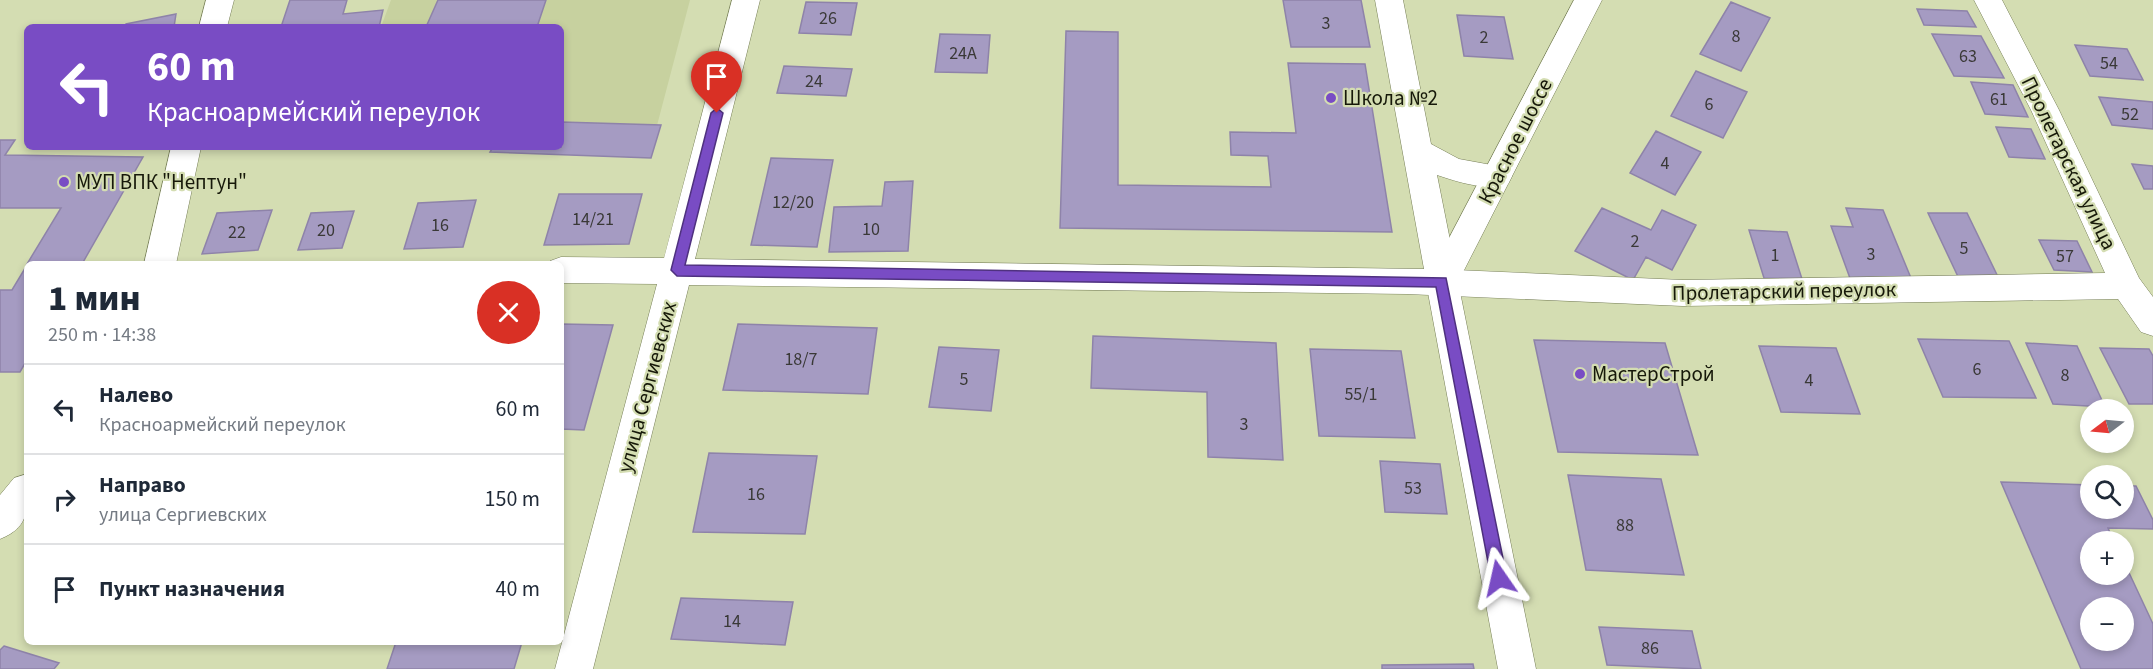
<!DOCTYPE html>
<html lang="ru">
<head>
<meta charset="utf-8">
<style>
	body { margin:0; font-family:"Source Sans 3",sans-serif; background:#f6f6f7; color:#1f2937; height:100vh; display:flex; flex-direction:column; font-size:22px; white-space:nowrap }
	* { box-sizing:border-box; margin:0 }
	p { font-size:20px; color:#747a83 }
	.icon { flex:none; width:33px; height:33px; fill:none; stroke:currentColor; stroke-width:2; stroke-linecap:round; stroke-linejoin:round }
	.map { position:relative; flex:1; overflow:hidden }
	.details { position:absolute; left:24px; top:261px; width:540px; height:384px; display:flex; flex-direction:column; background:#fff; border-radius:9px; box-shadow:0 3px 9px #0003 }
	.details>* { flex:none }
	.guide { position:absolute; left:24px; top:24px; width:540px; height:126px; border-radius:9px; box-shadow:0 3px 9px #0003; background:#794cc4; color:#fff; overflow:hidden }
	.needle { width:39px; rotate:254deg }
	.controls { position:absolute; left:2080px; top:399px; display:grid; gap:12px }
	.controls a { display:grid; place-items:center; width:54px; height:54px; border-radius:50%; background:#fff; box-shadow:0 3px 9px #0003; font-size:30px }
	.pin { position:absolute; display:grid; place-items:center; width:51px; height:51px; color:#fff; margin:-62px -26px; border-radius:50% 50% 50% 0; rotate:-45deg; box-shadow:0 0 6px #0007 }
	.pin .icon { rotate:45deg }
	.me { position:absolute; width:66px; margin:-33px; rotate:349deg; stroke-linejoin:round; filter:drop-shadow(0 0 4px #0008) }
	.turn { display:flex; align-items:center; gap:21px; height:126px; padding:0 24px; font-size:27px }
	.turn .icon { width:78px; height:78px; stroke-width:2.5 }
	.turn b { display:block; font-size:42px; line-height:51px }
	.round { display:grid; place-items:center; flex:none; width:63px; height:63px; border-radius:32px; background:#f6f6f7 }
	.headline { display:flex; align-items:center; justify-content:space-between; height:102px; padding:0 24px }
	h1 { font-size:36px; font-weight:800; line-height:45px }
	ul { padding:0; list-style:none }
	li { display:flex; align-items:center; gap:18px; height:90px; padding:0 24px; border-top:2px solid #e0e1e3 }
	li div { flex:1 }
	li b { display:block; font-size:22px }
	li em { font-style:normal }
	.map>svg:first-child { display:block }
</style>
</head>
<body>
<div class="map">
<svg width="2153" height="669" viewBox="0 0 2153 669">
	<rect width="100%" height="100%" fill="#d4ddb2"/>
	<!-- built -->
	<path fill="#c7d19f" d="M391,0H690L650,152L561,146V27H381Z"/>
	<!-- building -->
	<path fill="#a59bc2" stroke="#8e83a9" stroke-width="1.5" fill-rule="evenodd" d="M290,0H347L343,14L383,10L379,27H281Z
		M438,0H546L537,27H426Z
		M1283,0H1361L1370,47H1291Z
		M806,2L857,3L851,35L799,33Z
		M1731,2L1770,18L1741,71L1700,54Z
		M1917,9L1967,11L1976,27L1924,25Z
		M176,14L174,27H125L126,24Z
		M1457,15L1504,17L1513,59L1464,56Z
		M1066,31L1118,32V185L1271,187L1268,156L1231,155L1230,132L1296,133L1288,63L1365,64L1392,232L1060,228Z
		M940,34L990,35L987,73L935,72Z
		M1932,34L1981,36L2004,78L1954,76Z
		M2075,45L2127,49L2143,80L2090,76Z
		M784,66L852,69L846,96L777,93Z
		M1696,71L1747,92L1723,138L1671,116Z
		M1971,82L2013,85L2028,117L1985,114Z
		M2099,97L2153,102V129L2112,125Z
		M561,122L661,125L651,158L490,152L493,147H561Z
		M1996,127L2031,129L2045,159L2009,157Z
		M1656,131L1701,152L1675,195L1630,173Z
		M0,140H15L5,155L143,157L82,264H27L61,208H0Z
		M771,158L833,160L817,247L751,245Z
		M2132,164L2153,166V189H2144Z
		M913,181L908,251L829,252L834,207L882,206L885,182Z
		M559,194H642L629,244L544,245Z
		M476,200L463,247L404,249L418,203Z
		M1602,208L1651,230L1662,210L1696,225L1672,270L1646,257L1633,280L1575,251Z
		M1846,208L1883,210L1913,283L1851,281L1831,226L1853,227Z
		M272,210L258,250L202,254L217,213Z
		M354,211L342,248L298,250L311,213Z
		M1928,213H1967L2001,283H1961Z
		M1749,230L1787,232L1802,279L1764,278Z
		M2039,240L2077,241L2092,272L2054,270Z
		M27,265V360L20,372H0V290H12Z
		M561,324L613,325L584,430L561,429Z
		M738,324L877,328L868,394L723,390Z
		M1093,336L1276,343L1283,460L1208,457L1207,392L1091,388Z
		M1918,339L2009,341L2036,398L1943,397Z
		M1534,340L1665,343L1698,455L1558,452Z
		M2026,343L2077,346L2105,407L2053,404Z
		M1759,346L1836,348L1860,414L1781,412Z
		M939,347L999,350L991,411L929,407Z
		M2100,348L2149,349L2153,356V404H2129Z
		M1310,349L1401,351L1415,438L1319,436Z
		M709,453L817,456L805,534L693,532Z
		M1380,461L1440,464L1447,514L1385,512Z
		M1568,475L1661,479L1684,575L1586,570Z
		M2001,482L2091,485V508H2124V486H2136L2153,520V529L2108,528L2114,542H2091V574H2124V562L2153,624V669H2081ZM2091,608H2124V640H2091Z
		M681,598L793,602L785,645L671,639Z
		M1599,627L1692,631L1701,669L1607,665Z
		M396,642H522L514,669H387Z
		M4,646L59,663L54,669H0V650Z
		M1473,664L1474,669H1382V665Z"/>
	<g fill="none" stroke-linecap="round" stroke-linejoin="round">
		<!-- minor casing -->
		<g stroke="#777f58" stroke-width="1">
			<path id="minor" d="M206,0H234L227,27H199Z
				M732,0H760L695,259L1424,269L1375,0H1403L1431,144L1459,159L1508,168L1512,176L1508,184C1485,191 1458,182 1437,175L1456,270L1683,280L2105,273L2031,110L1974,0H2002L2059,110L2139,278L2153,297V336L2141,332L2118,299L1683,306L1407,294L689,285L593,669H555L657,284L561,283V264H548L550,261L561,257L664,258Z
				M171,147H201L176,264H144Z
				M27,474C27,504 33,526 0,539V495L14,478Z"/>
		</g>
		<!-- major casing -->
		<g stroke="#777f58" stroke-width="1">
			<path id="major" d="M1574,0H1602L1458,282L1536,669H1498L1426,282Z"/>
		</g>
		<!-- minor -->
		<use href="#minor" fill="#fff" fill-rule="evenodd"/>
		<!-- major -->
		<use href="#major" fill="#fff" fill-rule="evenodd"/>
	</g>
	<!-- route -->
	<path fill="#794cc4" stroke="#4f317f" stroke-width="1.5" d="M717,108L723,113L685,265L1446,278L1507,578L1505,583L1499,585L1494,583L1491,578L1436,287L677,276L671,270L711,113Z"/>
	<!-- markers -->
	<g fill="#794cc4" stroke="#d4ddb2" stroke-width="2">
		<circle cx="1331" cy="98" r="6"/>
		<circle cx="64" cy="182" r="6"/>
		<circle cx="1580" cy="374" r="6"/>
	</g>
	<g text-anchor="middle" stroke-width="4.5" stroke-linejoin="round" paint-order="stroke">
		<!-- number labels -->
		<g font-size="18" fill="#3a3937">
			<text x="828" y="24">26</text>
			<text x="1326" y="29">3</text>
			<text x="1736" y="42">8</text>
			<text x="1484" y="43">2</text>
			<text x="963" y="59">24А</text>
			<text x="1968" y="62">63</text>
			<text x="2109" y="69">54</text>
			<text x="814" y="87">24</text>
			<text x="1999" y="105">61</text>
			<text x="1709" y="110">6</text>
			<text x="2130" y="120">52</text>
			<text x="1665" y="169">4</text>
			<text x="793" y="208">12/20</text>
			<text x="593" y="225">14/21</text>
			<text x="440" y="231">16</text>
			<text x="871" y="235">10</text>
			<text x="326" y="236">20</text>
			<text x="237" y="238">22</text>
			<text x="1635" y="247">2</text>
			<text x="1964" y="254">5</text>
			<text x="1871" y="260">3</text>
			<text x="1775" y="261">1</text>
			<text x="2065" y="262">57</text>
			<text x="801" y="365">18/7</text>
			<text x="1977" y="375">6</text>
			<text x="2065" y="381">8</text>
			<text x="964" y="385">5</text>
			<text x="1809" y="386">4</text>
			<text x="1361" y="400">55/1</text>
			<text x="1244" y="430">3</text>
			<text x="1413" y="494">53</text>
			<text x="756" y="500">16</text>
			<text x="1625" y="531">88</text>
			<text x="732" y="627">14</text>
			<text x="1650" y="654">86</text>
		</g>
		<!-- poi labels -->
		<g font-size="21" fill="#161809" stroke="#d4ddb2" text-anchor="start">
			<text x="1343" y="105">Школа №2</text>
			<text x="76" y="189">МУП ВПК "Нептун"</text>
			<text x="1592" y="381">МастерСтрой</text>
		</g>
		<!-- street labels -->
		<g font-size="21" fill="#161809" stroke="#d4ddb2">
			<text transform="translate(1515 141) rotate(-63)" y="7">Красное шоссе</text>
			<text transform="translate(2069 163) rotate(64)" y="7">Пролетарская улица</text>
			<text transform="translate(1784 291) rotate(-1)" y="7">Пролетарский переулок</text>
			<text transform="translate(647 387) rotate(-75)" y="7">улица Сергиевских</text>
		</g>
	</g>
</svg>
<div class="controls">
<a><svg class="needle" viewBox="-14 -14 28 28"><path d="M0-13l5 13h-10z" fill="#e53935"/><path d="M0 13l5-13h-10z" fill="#747a83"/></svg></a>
<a><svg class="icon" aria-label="search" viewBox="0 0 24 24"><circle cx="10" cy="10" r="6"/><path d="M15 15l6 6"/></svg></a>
<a>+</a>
<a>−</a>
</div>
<div class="pin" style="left:717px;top:113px;background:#d93025"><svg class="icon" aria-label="arrive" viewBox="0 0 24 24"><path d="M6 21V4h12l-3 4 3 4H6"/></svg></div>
<svg class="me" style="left:1499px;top:578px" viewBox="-20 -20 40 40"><path d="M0-17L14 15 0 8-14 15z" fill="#794cc4" stroke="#fff" stroke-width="4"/></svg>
<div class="guide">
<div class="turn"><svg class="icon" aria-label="left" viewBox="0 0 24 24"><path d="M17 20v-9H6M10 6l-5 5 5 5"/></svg><div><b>60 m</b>Красноармейский переулок</div></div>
</div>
<section class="details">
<div class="headline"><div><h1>1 мин</h1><p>250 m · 14:38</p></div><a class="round" style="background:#d93025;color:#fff"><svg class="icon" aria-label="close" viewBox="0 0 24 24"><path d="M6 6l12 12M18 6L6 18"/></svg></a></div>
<ul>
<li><svg class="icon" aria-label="left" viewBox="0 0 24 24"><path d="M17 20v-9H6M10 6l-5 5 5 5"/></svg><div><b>Налево</b><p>Красноармейский переулок</p></div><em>60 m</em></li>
<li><svg class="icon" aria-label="right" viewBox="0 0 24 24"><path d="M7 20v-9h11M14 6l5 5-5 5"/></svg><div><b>Направо</b><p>улица Сергиевских</p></div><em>150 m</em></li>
<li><svg class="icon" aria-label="arrive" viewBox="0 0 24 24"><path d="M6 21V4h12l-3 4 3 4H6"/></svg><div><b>Пункт назначения</b></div><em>40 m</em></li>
</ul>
</section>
</div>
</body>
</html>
